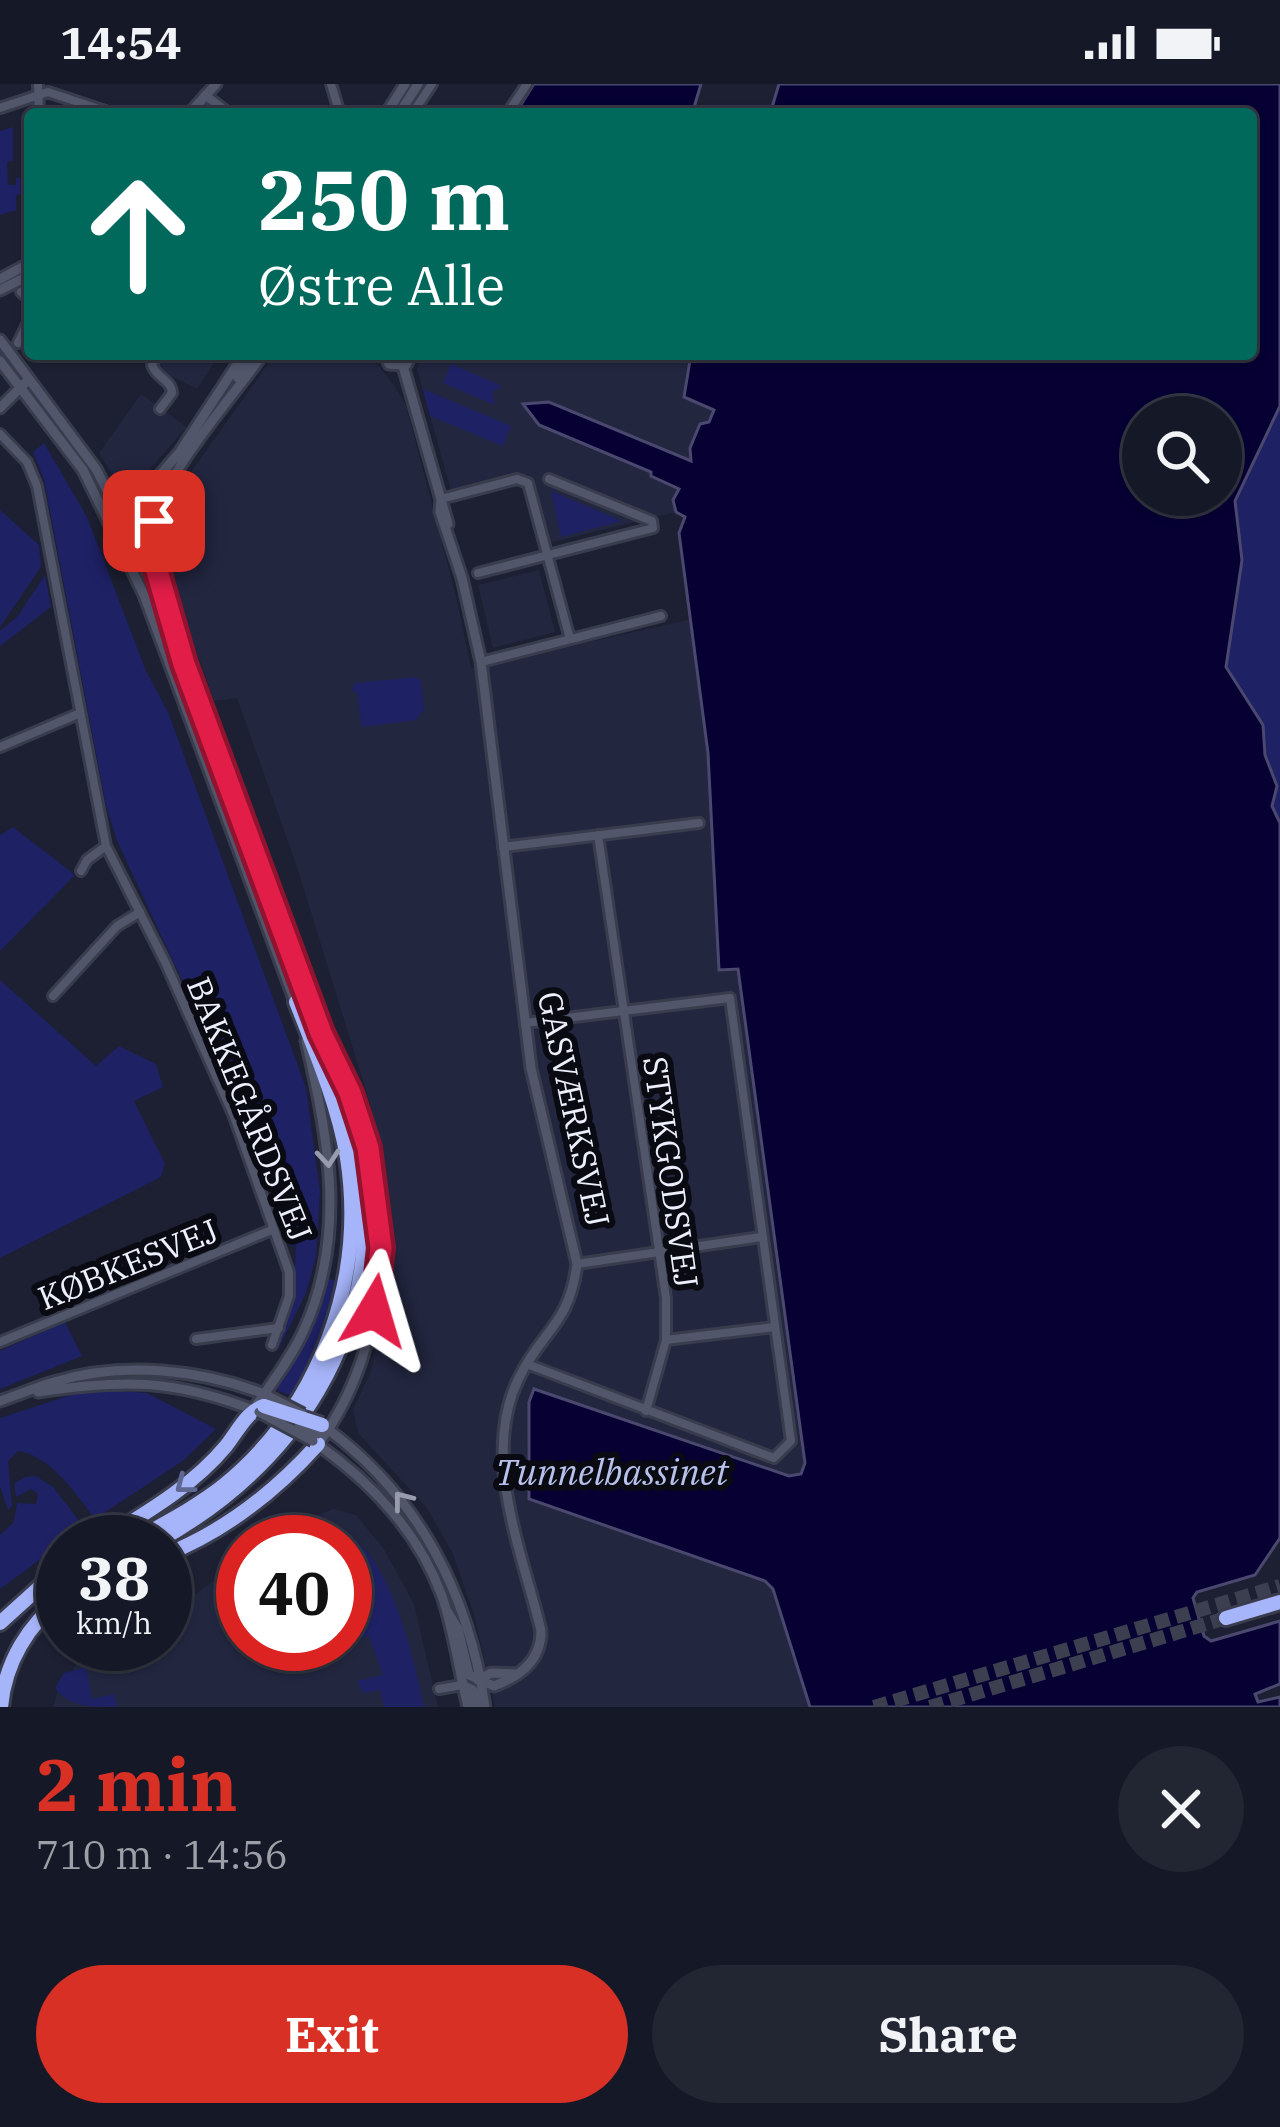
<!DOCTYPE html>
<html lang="en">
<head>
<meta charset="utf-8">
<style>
	body { margin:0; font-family:"IBM Plex Serif",serif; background:#222532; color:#f1f3f6; height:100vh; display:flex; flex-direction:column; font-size:45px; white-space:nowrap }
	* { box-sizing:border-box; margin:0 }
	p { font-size:39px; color:#9da0a7 }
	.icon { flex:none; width:66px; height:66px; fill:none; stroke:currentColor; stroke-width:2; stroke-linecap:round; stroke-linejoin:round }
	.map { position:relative; height:1623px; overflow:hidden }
	.side { display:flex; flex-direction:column; background:#151826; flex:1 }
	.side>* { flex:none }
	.guide { position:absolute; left:24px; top:24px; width:1233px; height:252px; border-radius:12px; box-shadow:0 3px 9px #0004,0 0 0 3px #343743; background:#00695c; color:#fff; overflow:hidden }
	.fabs { position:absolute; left:1122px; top:312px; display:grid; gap:24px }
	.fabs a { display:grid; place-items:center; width:120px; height:120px; border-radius:50%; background:#151826; box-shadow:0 3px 9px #0004,0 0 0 3px #343743; font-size:60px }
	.speed { position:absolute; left:36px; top:1431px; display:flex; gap:24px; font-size:60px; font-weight:700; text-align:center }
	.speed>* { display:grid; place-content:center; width:156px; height:156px; border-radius:50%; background:#151826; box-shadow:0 3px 9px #0004,0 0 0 3px #343743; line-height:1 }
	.speed small { font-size:30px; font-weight:400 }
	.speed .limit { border:18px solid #d22; background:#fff; color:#111 }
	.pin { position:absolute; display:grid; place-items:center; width:102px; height:102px; color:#fff; margin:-51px; border-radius:24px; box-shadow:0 6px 18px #0006 }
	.me { position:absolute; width:132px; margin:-66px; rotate:7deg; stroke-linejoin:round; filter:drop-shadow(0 0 9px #0008) }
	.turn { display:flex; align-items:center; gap:42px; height:252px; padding:0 36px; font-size:54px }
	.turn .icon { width:156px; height:156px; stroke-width:2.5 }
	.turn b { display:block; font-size:84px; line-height:102px }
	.round { display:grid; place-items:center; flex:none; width:126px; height:126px; border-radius:63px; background:#222532 }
	.overview { display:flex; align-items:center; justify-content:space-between; height:204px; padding:0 36px }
	h1 { font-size:72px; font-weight:700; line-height:90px; color:#d93025 }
	.cta { display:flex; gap:24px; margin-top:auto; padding:24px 36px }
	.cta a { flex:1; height:138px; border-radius:72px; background:#d93025; color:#fff; font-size:48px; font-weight:700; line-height:138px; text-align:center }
	.cta a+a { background:#222532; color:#f1f3f6 }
	.status { display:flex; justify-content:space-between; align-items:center; height:84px; padding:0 60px; background:#151826; direction:ltr }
	.status svg { height:33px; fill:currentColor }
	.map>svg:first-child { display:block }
</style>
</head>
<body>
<div class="status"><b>14:54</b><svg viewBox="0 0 49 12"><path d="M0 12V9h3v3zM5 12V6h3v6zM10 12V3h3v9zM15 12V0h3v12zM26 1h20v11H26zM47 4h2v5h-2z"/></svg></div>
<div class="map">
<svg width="1280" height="1623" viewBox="0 0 1280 1623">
	<rect width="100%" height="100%" fill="#1c2032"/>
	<!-- built -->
	<path fill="#22263f" d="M162,270H220L197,305L161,287L158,278Z
		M275,270H369L394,301L406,321L456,512L471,584L692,535L708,669L719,885L738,884L805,1385L801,1390L789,1392L534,1305L529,1318L526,1401L529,1415L765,1497L773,1505L810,1623H495L474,1531L453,1470L427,1424L358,1349L353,1325L371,1288L391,1186V1126L371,1023L297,783L237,614L214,617L166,482L171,428L183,399Z
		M422,270H691L685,291L714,326L709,338L699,340L691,363L693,377L549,318L524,320L679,405L673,416L676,428L549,459L528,390L451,407L417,285Z
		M141,310L187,343L133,404L119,402L99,369Z
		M539,486L555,548L493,564L478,501Z
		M333,1425L356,1431L384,1465L414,1520L438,1623H53L59,1603L93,1560H165V1525L191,1513L243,1476V1560H345V1458H268L289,1443Z"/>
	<!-- green -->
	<path fill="#1e2164" d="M13,43V77L7,78L8,101H16V94L20,93L21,110L16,111V126L0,131V47Z
		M451,280L502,302L492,308L495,321L443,299Z
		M423,305L511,342L503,362L430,332Z
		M1280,322V739L1272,722L1277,702L1265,671L1263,641L1226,584L1242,476L1235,417Z
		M44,359L87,433L146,587L168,628L306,1004L320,1108L316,1173L306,1209L279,1264L276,1262L294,1204L296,1161L291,1162L253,1048L117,757L106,722L44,396L33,368Z
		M551,407L622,437L561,453Z
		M0,426L39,461L41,483L0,543Z
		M45,491L51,523L0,562V547L17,533Z
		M416,593L421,597L424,626L416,636L362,643L357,608L352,607L355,599Z
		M13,743L75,791L0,867V751Z
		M0,896L96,982L119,962L156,980L163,1003L134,1017L165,1080L161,1093L0,1174Z
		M326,1194L336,1197L321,1249L292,1312L274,1305L301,1264Z
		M65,1238L82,1272L0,1305V1267Z
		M112,1306L147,1309L216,1345L184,1376L95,1435C76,1410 51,1372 18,1367L8,1377L12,1422L8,1426L0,1402V1334L83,1307Z
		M36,1392L53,1403L84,1443L0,1505V1451L14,1438L17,1419L36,1420L38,1410L31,1405L16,1413L14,1400L25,1393Z
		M319,1442C386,1440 413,1572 424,1623H384L380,1606L363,1609L357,1597L383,1591L369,1552L345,1557V1458H306L310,1446Z
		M86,1583L92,1615L114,1610L117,1623C91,1623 69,1623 55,1604L64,1589Z"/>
	<!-- water -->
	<path fill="#060033" stroke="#4b486f" stroke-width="3" fill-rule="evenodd" d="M534,0H701L692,30H515Z
		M779,0H1280V322L1235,417L1242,476L1226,583L1263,641L1265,671L1277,702L1272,722L1280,739V1454L1255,1491L1197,1508L1193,1514L1204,1552L1211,1557L1280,1537V1600L1255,1610L1258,1618L1280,1613V1623H810L773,1505L765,1497L529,1415V1318L534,1305L789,1392L801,1390L805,1379L738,885L719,886L708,669L679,449L685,433L676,428L673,416L679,405L651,392V388L539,341L523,320L549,318L691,377L690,364L700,340L709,338L714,326L684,313L691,270H1251V30H770ZM1221,333V411H1143V333Z"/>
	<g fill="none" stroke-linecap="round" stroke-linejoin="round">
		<!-- motorway-tunnel -->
		<path stroke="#3b3f50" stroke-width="14" stroke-dasharray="14 7" stroke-linecap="butt" d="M874,1623L1280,1502
			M930,1623L1226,1534"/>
		<!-- minor casing -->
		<g stroke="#393c4c" stroke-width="14">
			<path id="minor" d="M38,0L39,30
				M331,0L340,30
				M205,11L230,30
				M0,24L48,8L114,30
				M412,30L432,0
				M507,30L527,0
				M21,208L30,216
				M18,259L30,234
				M156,270L152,281C156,294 171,295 172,309L160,325
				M0,350L27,378L37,402L106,762L165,878L233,1030L289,1188V1212L272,1261
				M441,415L517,395L528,399L570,555
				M478,489L653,444L652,437L549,395
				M481,578L661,532
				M0,663L78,630
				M598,751L666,1214V1256L646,1327
				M503,763L699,739
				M81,787L87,776L106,762
				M53,912L117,842L140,828
				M525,939L730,914L791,1357L774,1374L527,1280
				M577,1180L761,1153
				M196,1255L279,1244
				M666,1256L774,1243
				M0,1258L274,1145
				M439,1605L462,1601"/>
		</g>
		<!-- tertiary casing -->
		<g stroke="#393c4c" stroke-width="15">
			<path id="tertiary" d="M189,30L216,0
				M386,30L405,0
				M399,30L418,0
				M0,195L30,179
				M0,206L30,191
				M0,256L96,385L138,467L323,952
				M384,270L389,280L406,281L412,270
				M0,277L83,386L144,511L297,923
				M403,282L448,440
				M238,294L254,270
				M0,324L25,299
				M441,415L440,428L462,494L481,578L531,984L577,1180C569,1242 542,1246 519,1294C480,1371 523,1470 541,1547C541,1577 520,1592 494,1602L469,1591L458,1545L446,1525
				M122,435L179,369L244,270
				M166,517C160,496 151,475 152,453C154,398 231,316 263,270
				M38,1308C125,1295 174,1295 256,1327
				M0,1317C18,1311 36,1303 54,1298C123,1277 203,1285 269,1312
				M253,1326C270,1301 290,1276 303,1248C347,1154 329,1053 306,957
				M326,1344C419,1412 469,1511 485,1623
				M317,1360C371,1398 419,1449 442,1512C454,1547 459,1587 468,1623
				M318,1360C392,1261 399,1110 346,999
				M478,1596L491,1589L518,1590
				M462,1601L473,1606L477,1623"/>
		</g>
		<!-- motorway casing -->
		<g stroke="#393c4c" stroke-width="20">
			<path id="motorway" d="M99,1458C144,1430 192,1403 226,1362C238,1347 246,1328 264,1322
				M131,1458C163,1440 195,1424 224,1401C320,1322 366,1196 347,1074C338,1021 316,969 296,918
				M157,1458C294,1382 382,1252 362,1089C356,1040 338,995 321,949
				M165,1471C225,1447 275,1408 318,1360
				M1226,1534L1280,1518
				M0,1539L63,1482
				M1,1623C5,1579 28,1540 63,1514"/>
		</g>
		<!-- minor -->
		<use href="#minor" stroke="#51566b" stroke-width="8"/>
		<!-- tertiary -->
		<use href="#tertiary" stroke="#51566b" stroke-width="9"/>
		<!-- motorway -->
		<use href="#motorway" stroke="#a6b4fa" stroke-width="14"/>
		<!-- tertiary-bridge casing -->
		<g stroke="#393c4c" stroke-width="15" stroke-linecap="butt">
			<path id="tertiary-bridge" d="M270,1313L303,1330
				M259,1328L313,1357
				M299,1343L318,1350"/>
		</g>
		<!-- motorway-bridge casing -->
		<g stroke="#393c4c" stroke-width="20" stroke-linecap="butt">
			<path id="motorway-bridge" d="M264,1322L322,1341"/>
		</g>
		<!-- tertiary-bridge -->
		<use href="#tertiary-bridge" stroke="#51566b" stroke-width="9"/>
		<!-- motorway-bridge -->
		<use href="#motorway-bridge" stroke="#a6b4fa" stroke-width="14"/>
	</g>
	<!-- one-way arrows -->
	<defs><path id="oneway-chevron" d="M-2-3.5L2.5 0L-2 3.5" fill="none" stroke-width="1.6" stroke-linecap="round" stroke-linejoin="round" transform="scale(3)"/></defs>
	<g stroke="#979bac">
		<use href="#oneway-chevron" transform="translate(328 1074) rotate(85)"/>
		<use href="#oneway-chevron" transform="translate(402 1416) rotate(-128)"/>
	</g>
	<use stroke="#5f6892" href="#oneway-chevron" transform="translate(184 1401) rotate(142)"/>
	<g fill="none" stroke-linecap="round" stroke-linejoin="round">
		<!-- route casing -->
		<g stroke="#92132f" stroke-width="30">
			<path id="route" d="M154,437L153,473L184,580L321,949L350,1009L368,1064L381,1164L374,1227"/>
		</g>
		<!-- route -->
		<use href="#route" stroke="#e11d48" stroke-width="21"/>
	</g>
	<g text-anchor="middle" stroke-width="12" stroke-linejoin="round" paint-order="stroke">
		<!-- street labels -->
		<g font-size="33" fill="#eceffc" stroke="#090a12">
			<text transform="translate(250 1025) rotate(68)" y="12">BAKKEGÅRDSVEJ</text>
			<text transform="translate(574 1025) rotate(78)" y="12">GASVÆRKSVEJ</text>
			<text transform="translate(671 1088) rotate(82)" y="12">STYKGODSVEJ</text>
			<text transform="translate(128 1180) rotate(-22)" y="12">KØBKESVEJ</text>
		</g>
		<!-- water labels -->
		<g font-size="36" font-style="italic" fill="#b7c1ec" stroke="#090a12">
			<text x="612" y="1401">Tunnelbassinet</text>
		</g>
	</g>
</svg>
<div class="fabs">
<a><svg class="icon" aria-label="search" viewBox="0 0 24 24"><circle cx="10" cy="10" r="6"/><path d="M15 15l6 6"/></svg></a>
</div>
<div class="speed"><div>38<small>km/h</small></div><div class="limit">40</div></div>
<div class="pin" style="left:154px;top:437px;background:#d93025"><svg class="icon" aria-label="arrive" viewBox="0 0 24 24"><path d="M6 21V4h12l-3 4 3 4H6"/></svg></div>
<svg class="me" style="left:374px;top:1227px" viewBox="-20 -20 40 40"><path d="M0-17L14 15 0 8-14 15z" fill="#e11d48" stroke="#fff" stroke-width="4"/></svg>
<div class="guide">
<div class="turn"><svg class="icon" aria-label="ahead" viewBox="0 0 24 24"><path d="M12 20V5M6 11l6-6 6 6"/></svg><div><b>250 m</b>Østre Alle</div></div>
</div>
</div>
<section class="side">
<div class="overview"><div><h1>2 min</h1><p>710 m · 14:56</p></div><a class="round"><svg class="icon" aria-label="close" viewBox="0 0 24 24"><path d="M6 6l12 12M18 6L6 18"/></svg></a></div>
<div class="cta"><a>Exit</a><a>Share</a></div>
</section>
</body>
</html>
